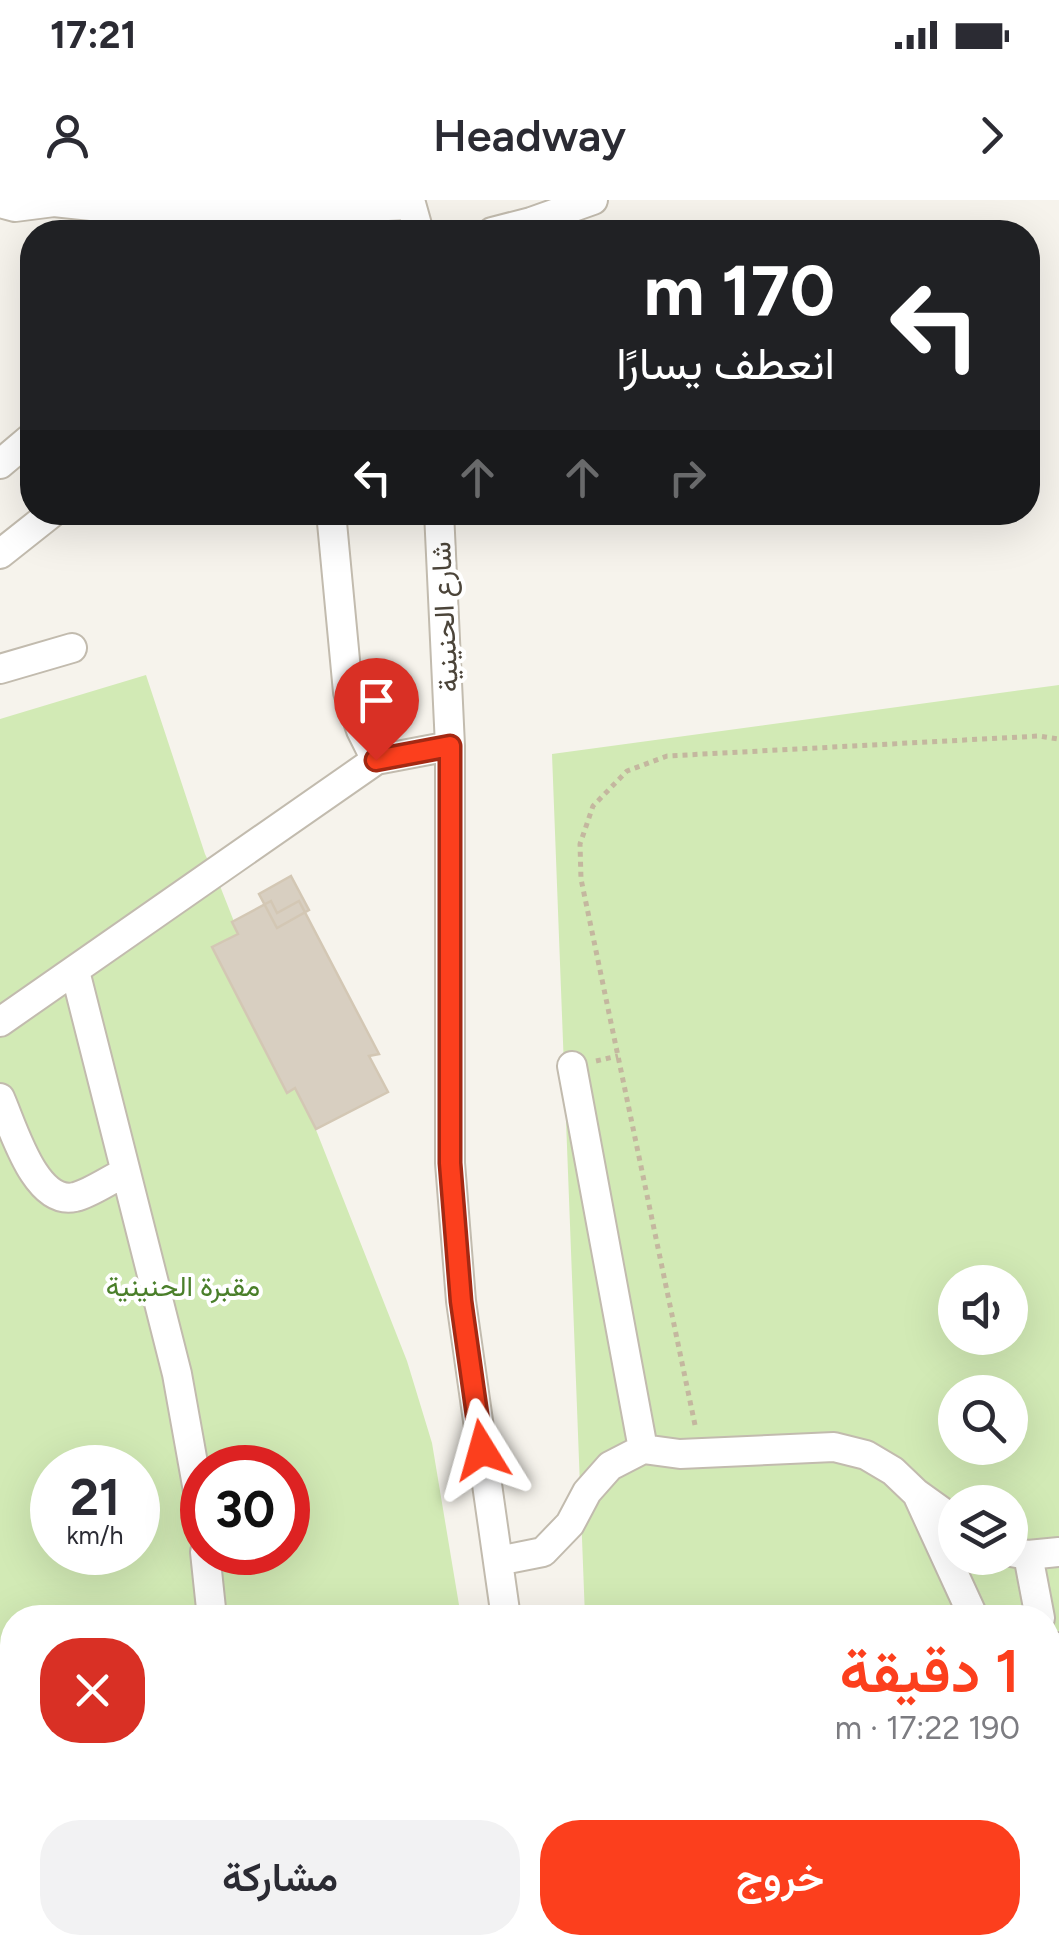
<!DOCTYPE html>
<html lang="ar">
<head>
<meta charset="utf-8">
<style>
	body { margin:0; font-family:Figtree,Vazirmatn,sans-serif; background:#f2f2f3; color:#2b2b33; direction:rtl; height:100vh; display:flex; flex-direction:column; font-size:38px; white-space:nowrap }
	* { box-sizing:border-box; margin:0 }
	p { font-size:32px; color:#7c7c81 }
	.icon { flex:none; width:55px; height:55px; fill:none; stroke:currentColor; stroke-width:2; stroke-linecap:round; stroke-linejoin:round }
	.map { position:relative; flex:1; overflow:hidden; direction:ltr }
	.side { position:absolute; left:0px; top:1405px; width:1060px; height:350px; display:flex; flex-direction:column; background:#fff; border-radius:40px 40px 0 0; box-shadow:0 10px 40px #0002; direction:rtl }
	.side>* { flex:none }
	.banner { position:absolute; left:20px; top:20px; width:1020px; height:305px; border-radius:40px; box-shadow:0 10px 40px #0002; direction:rtl; background:#202124; color:#fff; overflow:hidden }
	.buttons { position:absolute; left:938px; top:1065px; display:grid; gap:20px }
	.buttons a { display:grid; place-items:center; width:90px; height:90px; border-radius:50%; background:#fff; box-shadow:0 10px 40px #0002; font-size:50px }
	.speed { position:absolute; left:30px; top:1245px; display:flex; gap:20px; font-size:50px; font-weight:700; text-align:center }
	.speed>* { display:grid; place-content:center; width:130px; height:130px; border-radius:50%; background:#fff; box-shadow:0 10px 40px #0002; line-height:1 }
	.speed small { font-size:25px; font-weight:400 }
	.speed .limit { border:15px solid #d22; background:#fff; color:#111 }
	.pin { position:absolute; display:grid; place-items:center; width:85px; height:85px; color:#fff; margin:-102px -42px; border-radius:50% 50% 50% 0; rotate:-45deg; box-shadow:0 0 10px #0007 }
	.pin .icon { rotate:45deg }
	.me { position:absolute; width:110px; margin:-55px; rotate:352deg; stroke-linejoin:round; filter:drop-shadow(0 0 8px #0008) }
	.turn { display:flex; align-items:center; gap:35px; height:210px; padding:0 40px; font-size:45px }
	.turn .icon { width:130px; height:130px; stroke-width:2.5 }
	.turn b { display:block; font-size:70px; line-height:85px }
	.lanes { display:flex; align-items:center; height:95px; padding:0 40px; background:#0003; justify-content:center; gap:50px; direction:ltr }
	.lanes .off { opacity:.35 }
	.round { display:grid; place-items:center; flex:none; width:105px; height:105px; border-radius:40px; background:#f2f2f3 }
	.overview { display:flex; align-items:center; justify-content:space-between; height:170px; padding:0 40px }
	h1 { font-size:60px; font-weight:600; line-height:75px; color:#fc3f1d }
	.action { display:flex; gap:20px; margin-top:auto; padding:20px 40px }
	.action a { flex:1; height:115px; border-radius:40px; background:#fc3f1d; color:#fff; font-size:40px; font-weight:600; line-height:115px; text-align:center }
	.action a+a { background:#f2f2f3; color:#2b2b33 }
	.status { display:flex; justify-content:space-between; align-items:center; height:70px; padding:0 50px; background:#fff; direction:ltr }
	.status svg { height:28px; fill:currentColor }
	header { display:flex; justify-content:space-between; align-items:center; height:130px; padding:0 40px; background:#fff; font-size:45px; font-weight:600 }
	.map>svg:first-child { display:block }
</style>
</head>
<body>
<div class="status"><b>17:21</b><svg viewBox="0 0 49 12"><path d="M0 12V9h3v3zM5 12V6h3v6zM10 12V3h3v9zM15 12V0h3v12zM26 1h20v11H26zM47 4h2v5h-2z"/></svg></div>
<header><svg class="icon" aria-label="forward" viewBox="0 0 24 24"><path d="M9 5l7 7-7 7"/></svg>Headway<svg class="icon" aria-label="person" viewBox="0 0 24 24"><circle cx="12" cy="8" r="4"/><path d="M4 21q1-7 8-7t8 7"/></svg></header>
<div class="map">
<svg width="1059" height="1755" viewBox="0 0 1059 1755">
	<rect width="100%" height="100%" fill="#f6f3ec"/>
	<!-- green -->
	<path fill="#d2eab5" fill-rule="evenodd" d="M146,475L205,654L220,686L407,1161L432,1243L461,1417L12,1418V1742L513,1743L512,1755H0V519ZM52,1268H138V1352H52ZM202,1268H288V1352H202Z
		M1059,485V1755H598V1742H1048V1418L585,1417L552,554ZM955,1082H1010V1138H955ZM955,1192H1010V1248H955ZM955,1302H1010V1358H955Z"/>
	<!-- building -->
	<path fill="#d8cfc1" stroke="#d3c7b4" stroke-width="2.5" d="M291,676L309,710L277,728L259,694Z
		M271,701L277,713L299,701L379,854L369,856L388,892L316,929L295,888L287,893L212,747L238,734L232,722Z"/>
	<g fill="none" stroke-linecap="round" stroke-linejoin="round">
		<!-- minor casing -->
		<g stroke="#c2bbae" stroke-width="32">
			<path id="minor" d="M410,0L419,32
				M0,3L15,7L54,2L110,8L227,13L411,5
				M492,32L531,22L593,0
				M0,264L32,237
				M331,312L348,492L361,530L376,560
				M439,312L450,546V963L461,1101L506,1418
				M0,354L53,312
				M0,469L72,448
				M75,771L177,1174L198,1291L202,1330
				M0,822L376,560L450,546
				M572,866L643,1249
				M0,898C13,927 35,1006 75,997C91,993 109,980 124,973
				M917,1294L974,1418
				M205,1352L212,1418
				M1011,1352L1028,1355L1059,1352
				M1028,1355L1040,1418
				M498,1361L543,1352L570,1324L587,1292L610,1266L643,1249L680,1254L834,1247L866,1255L893,1271L916,1293L955,1321
				M1048,1451L1059,1447
				M251,1742L253,1755
				M560,1742L561,1755
				M945,1755L984,1748"/>
		</g>
		<!-- path -->
		<path stroke="#c4b79f" stroke-width="5" stroke-dasharray="5 5" stroke-linecap="butt" d="M596,861L618,856
			M695,1225L581,679L580,644L593,606L627,571L667,556L1039,536L1059,539"/>
		<!-- minor -->
		<use href="#minor" stroke="#fff" stroke-width="28"/>
	</g>
	<g fill="none" stroke-linecap="round" stroke-linejoin="round">
		<!-- route casing -->
		<g stroke="#a42913" stroke-width="25">
			<path id="route" d="M376,560L450,546V963L461,1101L482,1250"/>
		</g>
		<!-- route -->
		<use href="#route" stroke="#fc3f1d" stroke-width="18"/>
	</g>
	<g text-anchor="middle" stroke-width="8" stroke-linejoin="round" paint-order="stroke">
		<!-- street labels -->
		<g font-size="28" fill="#4b4439" stroke="#fff">
			<text transform="translate(444 417) rotate(-93)" y="10">شارع الحنينية</text>
		</g>
		<!-- park labels -->
		<g font-size="28" fill="#4a7f2a" stroke="#fff">
			<text x="183" y="1096">مقبرة الحنينية</text>
		</g>
	</g>
</svg>
<div class="buttons">
<a><svg class="icon" aria-label="sound" viewBox="0 0 24 24"><path d="M4 9h4l5-4v14l-5-4H4zM17 9q2 3 0 6"/></svg></a>
<a><svg class="icon" aria-label="search" viewBox="0 0 24 24"><circle cx="10" cy="10" r="6"/><path d="M15 15l6 6"/></svg></a>
<a><svg class="icon" aria-label="layers" viewBox="0 0 24 24"><path d="M12 4l9 5-9 5-9-5zM3 14l9 5 9-5"/></svg></a>
</div>
<div class="speed"><div>21<small>km/h</small></div><div class="limit">30</div></div>
<div class="pin" style="left:376px;top:560px;background:#d93025"><svg class="icon" aria-label="arrive" viewBox="0 0 24 24"><path d="M6 21V4h12l-3 4 3 4H6"/></svg></div>
<svg class="me" style="left:482px;top:1250px" viewBox="-20 -20 40 40"><path d="M0-17L14 15 0 8-14 15z" fill="#fc3f1d" stroke="#fff" stroke-width="4"/></svg>
<div class="banner">
<div class="turn"><svg class="icon" aria-label="left" viewBox="0 0 24 24"><path d="M17 20v-9H6M10 6l-5 5 5 5"/></svg><div><b>170 m</b>انعطف يسارًا</div></div>
<div class="lanes"><svg class="icon" aria-label="left" viewBox="0 0 24 24"><path d="M17 20v-9H6M10 6l-5 5 5 5"/></svg><svg class="icon off" aria-label="ahead" viewBox="0 0 24 24"><path d="M12 20V5M6 11l6-6 6 6"/></svg><svg class="icon off" aria-label="ahead" viewBox="0 0 24 24"><path d="M12 20V5M6 11l6-6 6 6"/></svg><svg class="icon off" aria-label="right" viewBox="0 0 24 24"><path d="M7 20v-9h11M14 6l5 5-5 5"/></svg></div>
</div>
<section class="side">
<div class="overview"><div><h1>1 دقيقة</h1><p>190 m · 17:22</p></div><a class="round" style="background:#d93025;color:#fff"><svg class="icon" aria-label="close" viewBox="0 0 24 24"><path d="M6 6l12 12M18 6L6 18"/></svg></a></div>
<div class="action"><a>خروج</a><a>مشاركة</a></div>
</section>
</div>
</body>
</html>
